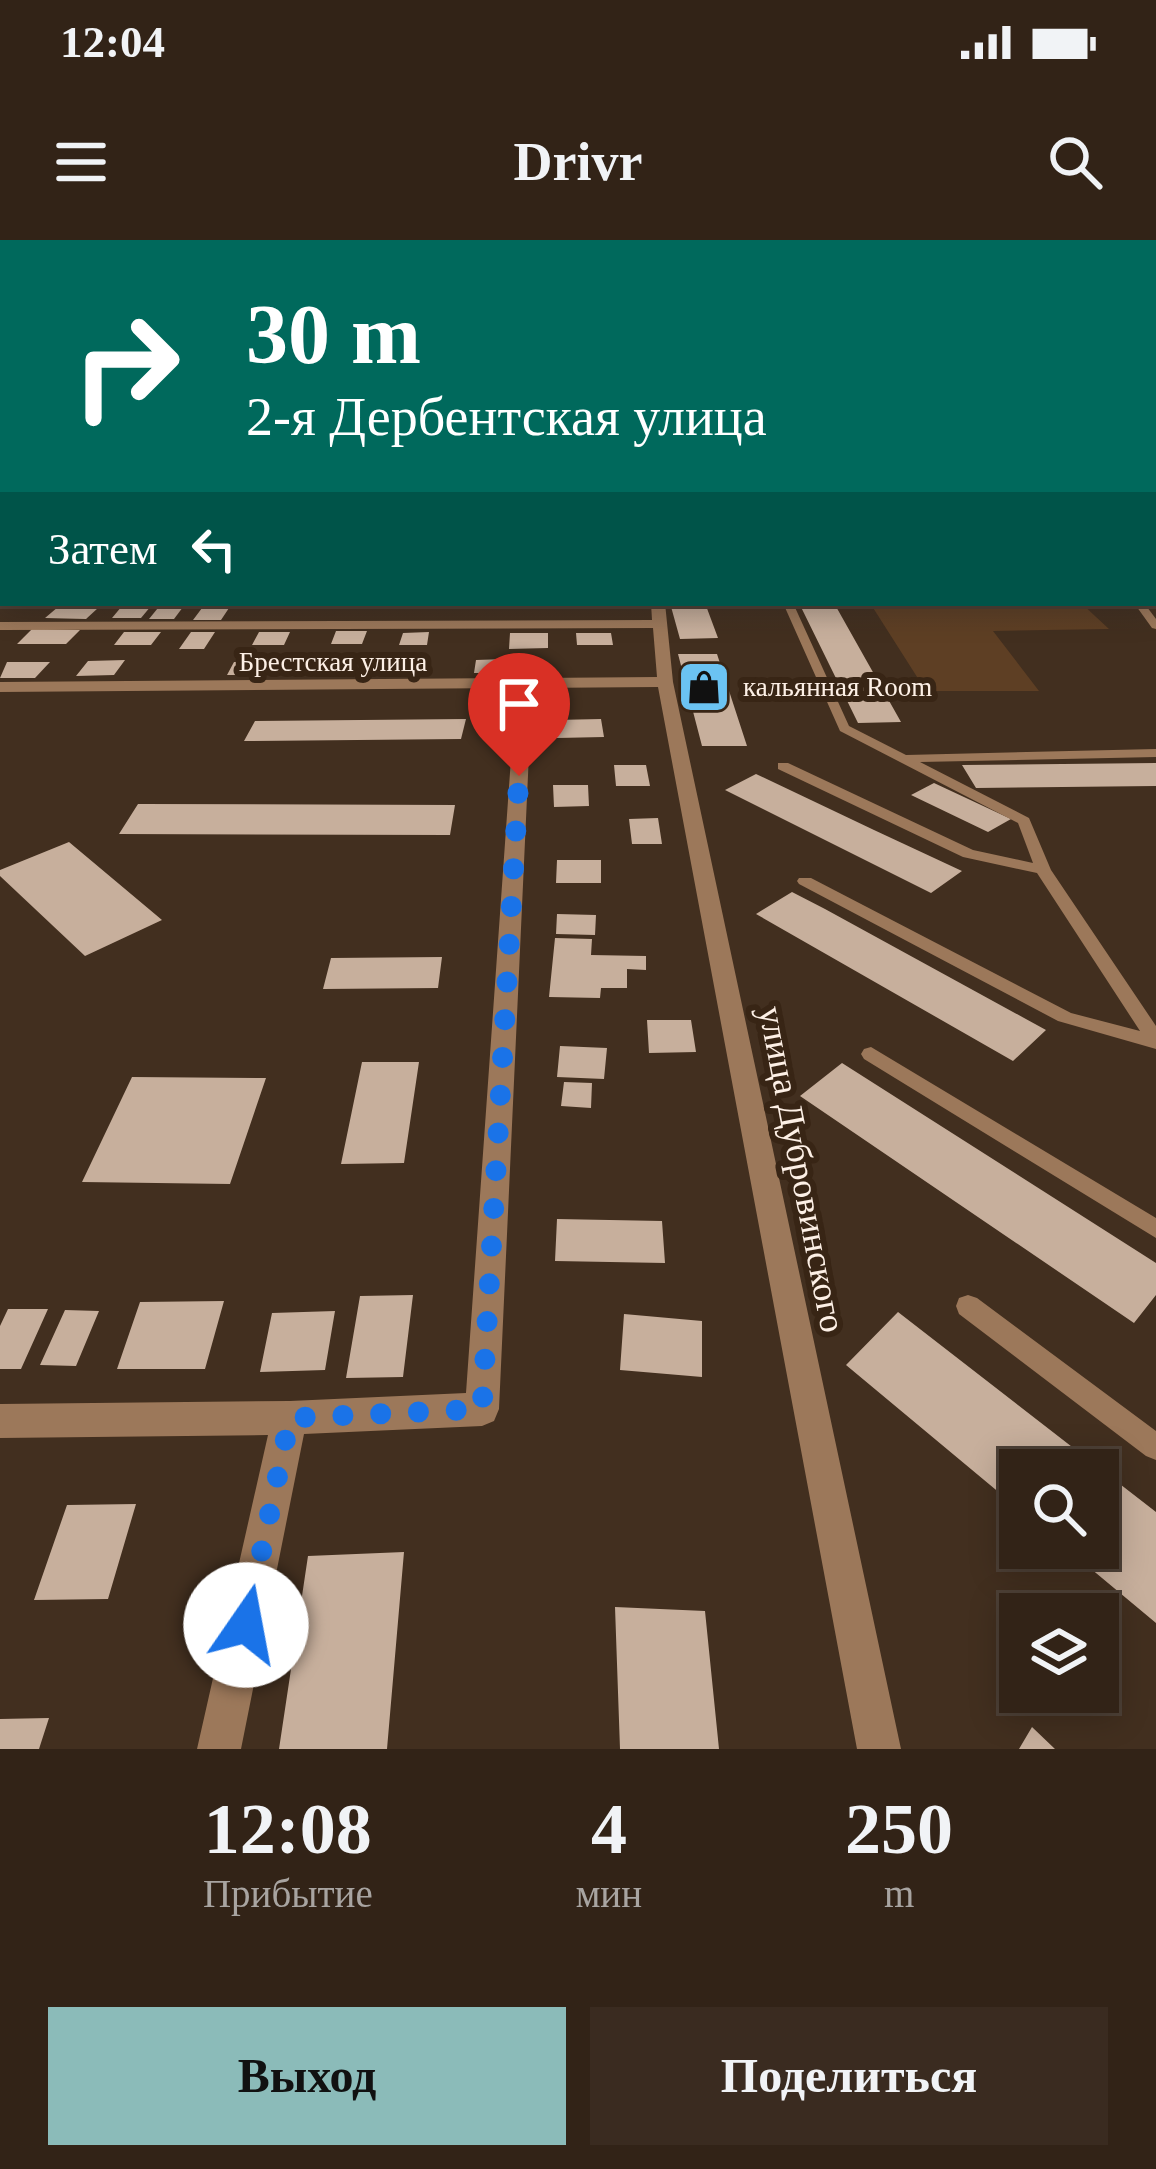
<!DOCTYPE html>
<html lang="ru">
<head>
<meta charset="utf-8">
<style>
	body { margin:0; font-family:Georgia,serif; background:#3a2b20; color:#f1f3f6; height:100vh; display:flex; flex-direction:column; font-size:45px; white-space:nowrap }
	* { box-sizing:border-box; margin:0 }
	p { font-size:39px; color:#a8a4a1 }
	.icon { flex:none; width:66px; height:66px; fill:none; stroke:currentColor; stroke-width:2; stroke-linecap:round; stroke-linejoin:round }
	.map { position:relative; height:1509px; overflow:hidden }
	.sheet { display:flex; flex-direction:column; background:#322317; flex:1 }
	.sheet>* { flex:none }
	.guide { position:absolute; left:0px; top:0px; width:1158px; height:366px; box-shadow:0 6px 30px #0003,0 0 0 3px #4d4036; background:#00695c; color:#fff; overflow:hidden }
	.fabs { position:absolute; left:999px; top:1209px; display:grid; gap:24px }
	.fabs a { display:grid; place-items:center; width:120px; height:120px; border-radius:0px; background:#322317; box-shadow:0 6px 30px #0003,0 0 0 3px #4d4036; font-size:60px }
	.pin { position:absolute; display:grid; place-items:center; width:102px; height:102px; color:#fff; margin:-123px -51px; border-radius:50% 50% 50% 0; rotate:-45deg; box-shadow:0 0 12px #0007 }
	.pin .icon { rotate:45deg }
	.me { position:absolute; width:132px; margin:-66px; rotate:12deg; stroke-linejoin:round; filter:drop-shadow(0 0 9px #0008) }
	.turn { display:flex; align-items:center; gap:42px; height:252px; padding:0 48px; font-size:54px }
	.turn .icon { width:156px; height:156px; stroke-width:2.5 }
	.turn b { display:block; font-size:84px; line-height:102px }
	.then { display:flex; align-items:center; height:114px; padding:0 48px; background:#0003; gap:24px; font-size:45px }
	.eta { display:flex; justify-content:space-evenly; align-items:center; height:204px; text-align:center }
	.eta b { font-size:72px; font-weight:700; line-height:84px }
	.action { display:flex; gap:24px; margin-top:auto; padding:24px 48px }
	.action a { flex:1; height:138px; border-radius:0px; background:#8bbbb9; color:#111; font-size:48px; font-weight:700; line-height:138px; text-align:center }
	.action a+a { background:#3a2b20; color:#f1f3f6 }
	.status { display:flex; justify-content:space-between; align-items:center; height:84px; padding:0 60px; background:#322317; direction:ltr }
	.status svg { height:33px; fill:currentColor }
	header { display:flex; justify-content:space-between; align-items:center; height:156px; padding:0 48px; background:#322317; font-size:54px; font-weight:700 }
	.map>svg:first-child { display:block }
</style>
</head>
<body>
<div class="status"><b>12:04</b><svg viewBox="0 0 49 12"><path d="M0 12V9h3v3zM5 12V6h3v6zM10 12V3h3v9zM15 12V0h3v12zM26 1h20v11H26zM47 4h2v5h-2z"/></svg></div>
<header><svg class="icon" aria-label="menu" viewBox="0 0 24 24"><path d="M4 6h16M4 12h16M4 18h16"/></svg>Drivr<svg class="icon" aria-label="search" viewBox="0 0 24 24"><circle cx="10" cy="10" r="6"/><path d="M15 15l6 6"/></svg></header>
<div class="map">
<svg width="1156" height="1509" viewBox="0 0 1156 1509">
	<rect width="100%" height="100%" fill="#422f1f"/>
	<!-- green -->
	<path fill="#5e3f24" d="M870,363H1081L1109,389L993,391L1039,451H926Z"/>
	<!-- building -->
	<path fill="#c7af9c" d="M162,363H186L174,379H149Z
		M670,363H705L718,398L680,399Z
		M799,363H834L901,482L858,483Z
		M122,366H151L141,378H112Z
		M58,367L98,368L86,379L45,378Z
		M202,368H229L221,380H193Z
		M32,389L80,390L66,404H17Z
		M336,391H367L362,404H331Z
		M124,392H161L151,405H114Z
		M191,392H215L204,409H179Z
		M259,392H290L284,405H252Z
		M429,392L427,405H399L403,393Z
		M510,393H548V408L509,409Z
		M576,393H611L613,405H577Z
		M295,414H327L321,428H287Z
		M678,414H717L747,506H702Z
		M395,417H429L423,433L389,432Z
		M505,419V433H474L476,420Z
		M125,420L114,435L76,436L88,421Z
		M274,421L267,435H227L234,422Z
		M7,422H50L35,438H0Z
		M466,479L461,499L244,501L255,481Z
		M601,479L604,497L557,498L555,480Z
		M1156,523V546L976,548L962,525Z
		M614,525H646L650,546H616Z
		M756,534L874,590L962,631L931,653L725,550Z
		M934,543L1011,579L988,592L911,555Z
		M553,545H588L589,566L554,567Z
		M138,564L455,565L450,595L119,594Z
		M658,578L662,604H632L629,579Z
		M69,602L162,680L85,716L0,636V630Z
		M557,620H601V643H556Z
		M792,652L825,669L1046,790L1013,821L756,674Z
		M557,674L596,675L595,695L556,694Z
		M555,698L592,699L591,715L646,716V730L627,729V748H601L600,758L549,757Z
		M442,717L438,748L323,749L331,718Z
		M647,780H691L696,812L649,813Z
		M560,806L607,808L604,839L557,837Z
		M362,822H419L404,923L341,924Z
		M842,823L1156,1023V1055L1134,1083L800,856Z
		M132,837L266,838L230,944L82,942Z
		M564,842L592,843L591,868L561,866Z
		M557,979L662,981L665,1023L555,1021Z
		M413,1055L403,1137L346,1138L360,1056Z
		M224,1061L205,1129H117L140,1062Z
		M8,1069H48L21,1129H0V1086Z
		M65,1070L99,1071L76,1126L40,1125Z
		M335,1071L325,1130L260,1132L272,1073Z
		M898,1072L1156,1272V1383L1066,1308H1098V1230H1020V1270L846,1125Z
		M624,1074L702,1081V1137L620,1130Z
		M136,1264L108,1359L34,1360L67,1265Z
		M404,1312L387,1509H279L308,1316Z
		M615,1367L705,1371L719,1509H620Z
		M49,1478L39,1509H0V1479Z
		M1032,1487L1055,1509H1019Z"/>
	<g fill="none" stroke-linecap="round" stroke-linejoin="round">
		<!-- lane -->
		<path fill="#9c785a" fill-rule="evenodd" d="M783,363H793L849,486L906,515L1156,509V517L920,522L1029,578L1051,630L1156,786V809L1058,781L799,644L797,641L799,638H811L1071,773L1140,791L1037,633L963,617L778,529V523H788L973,610L1033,623L1018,583L840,491Z
			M1134,363H1144L1156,379V389L1152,388Z
			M871,807L1156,978V998L864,819L861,814L864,809Z
			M968,1055L977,1058L1156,1191V1220L1146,1216L959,1074L956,1066L959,1058Z"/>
		<!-- street -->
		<path fill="#9c785a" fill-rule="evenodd" d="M0,240H3V246H0Z
			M0,332H3V340H0Z
			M651,363H665L673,442L901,1509H857L658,447L532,448L499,1169L494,1181L482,1186L304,1194L241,1509H197L268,1195L0,1198V1164L290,1161L466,1153L516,448L0,452V442L657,437L653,388L0,390V382L652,380Z"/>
		<!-- secondary -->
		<path fill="#d79e6d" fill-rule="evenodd" d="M1155,187H1156V193H1155Z
			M3,285V295L0,296V286Z"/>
		<!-- primary -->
		<path fill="#fabf8e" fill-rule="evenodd" d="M1155,198H1156V206H1155Z
			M1155,224H1156V232H1155Z"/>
	</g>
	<!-- sky -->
	<linearGradient id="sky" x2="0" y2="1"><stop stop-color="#241a11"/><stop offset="0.46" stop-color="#544d4d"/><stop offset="1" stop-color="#544d4d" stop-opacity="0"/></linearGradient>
	<rect width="1156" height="391" fill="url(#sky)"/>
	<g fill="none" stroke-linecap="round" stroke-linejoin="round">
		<!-- route -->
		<path stroke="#1a73e8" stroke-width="21" stroke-dasharray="0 37.8" d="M246,1385L290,1178L482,1169L519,536"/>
	</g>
	<!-- icons -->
	<defs>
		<g id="shop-square" transform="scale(2.7)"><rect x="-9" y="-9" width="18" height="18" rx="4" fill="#6bc3f2" stroke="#382515"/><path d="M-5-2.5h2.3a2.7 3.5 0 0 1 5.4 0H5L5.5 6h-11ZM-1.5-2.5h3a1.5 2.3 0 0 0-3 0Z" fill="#111"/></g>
	</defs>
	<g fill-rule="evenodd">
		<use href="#shop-square" x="704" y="447"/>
	</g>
	<g text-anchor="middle" stroke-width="12" stroke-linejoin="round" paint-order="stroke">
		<!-- far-street labels -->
		<g font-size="27" fill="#fdf0e6" stroke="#382515">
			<text x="333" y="431">Брестская улица</text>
		</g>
		<!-- far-poi labels -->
		<g font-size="27" fill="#fdf0e6" stroke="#382515" text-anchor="start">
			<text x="743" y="456">кальянная Room</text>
		</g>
		<!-- near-street labels -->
		<g font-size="36" fill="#fdf0e6" stroke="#382515">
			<text transform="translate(803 929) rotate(79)" y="13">улица Дубровинского</text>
		</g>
	</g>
</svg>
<div class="fabs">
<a><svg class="icon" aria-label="search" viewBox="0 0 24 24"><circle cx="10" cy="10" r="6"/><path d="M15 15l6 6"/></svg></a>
<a><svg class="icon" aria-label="layers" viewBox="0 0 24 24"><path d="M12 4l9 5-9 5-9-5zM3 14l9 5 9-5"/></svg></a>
</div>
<div class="pin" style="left:519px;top:536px;background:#d93025"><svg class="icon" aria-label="arrive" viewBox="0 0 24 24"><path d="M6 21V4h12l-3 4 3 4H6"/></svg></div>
<svg class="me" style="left:246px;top:1385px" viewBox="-20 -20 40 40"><circle r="19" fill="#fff"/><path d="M0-13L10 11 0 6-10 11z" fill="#1a73e8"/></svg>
<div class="guide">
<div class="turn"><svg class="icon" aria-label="right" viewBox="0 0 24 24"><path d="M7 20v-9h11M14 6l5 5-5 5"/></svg><div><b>30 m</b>2-я Дербентская улица</div></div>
<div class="then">Затем<svg class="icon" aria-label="left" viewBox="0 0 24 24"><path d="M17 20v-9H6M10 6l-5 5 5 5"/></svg></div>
</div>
</div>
<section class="sheet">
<div class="eta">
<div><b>12:08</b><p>Прибытие</p></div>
<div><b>4</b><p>мин</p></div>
<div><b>250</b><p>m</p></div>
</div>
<div class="action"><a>Выход</a><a>Поделиться</a></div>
</section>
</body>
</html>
